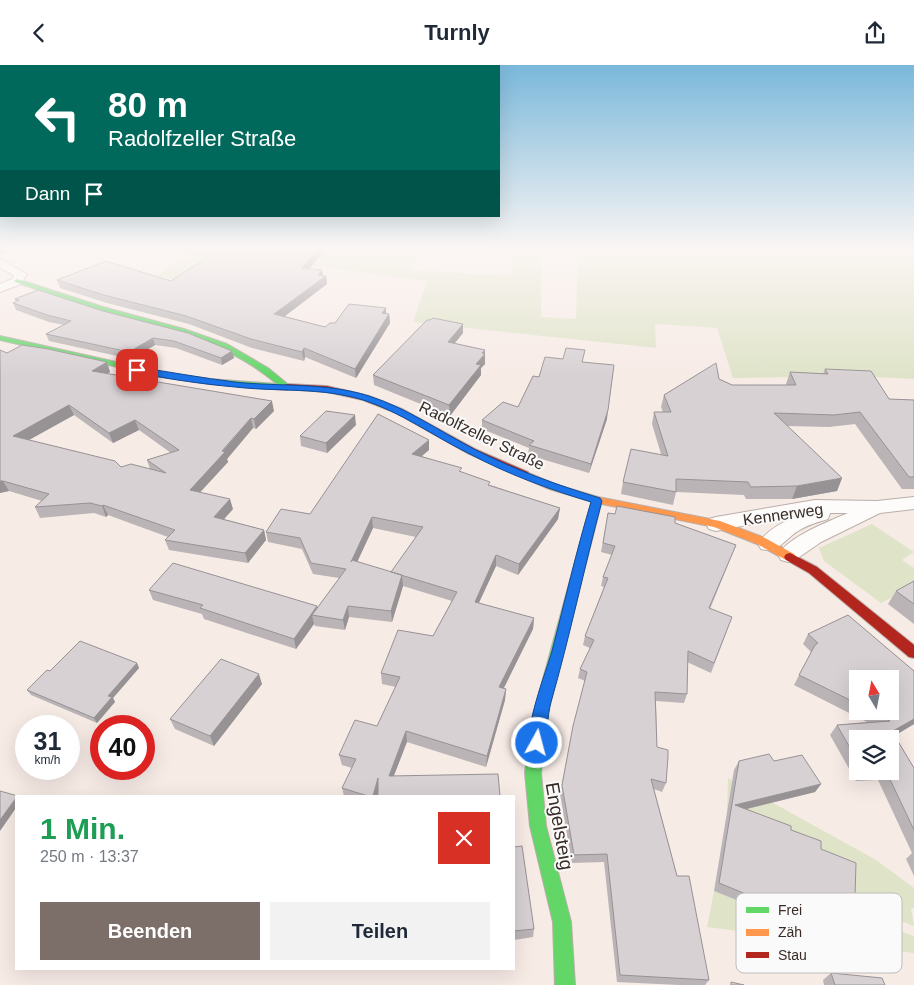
<!DOCTYPE html>
<html lang="de">
<head>
<meta charset="utf-8">
<style>
	body { margin:0; font-family:Arial,sans-serif; background:#f2f2f3; color:#1f2937; height:100vh; display:flex; flex-direction:column; font-size:19px; white-space:nowrap }
	* { box-sizing:border-box; margin:0 }
	p { font-size:16px; color:#747a83 }
	.icon { flex:none; width:28px; height:28px; fill:none; stroke:currentColor; stroke-width:2; stroke-linecap:round; stroke-linejoin:round }
	.map { position:relative; flex:1; overflow:hidden }
	.details { position:absolute; left:15px; top:730px; width:500px; height:175px; display:flex; flex-direction:column; background:#fff; border-radius:0px; box-shadow:0 5px 20px #0002 }
	.details>* { flex:none }
	.hud { position:absolute; left:0px; top:0px; width:500px; height:152px; box-shadow:0 5px 20px #0002; background:#00695c; color:#fff; overflow:hidden }
	.needle { width:32px; rotate:350deg }
	.controls { position:absolute; left:849px; top:605px; display:grid; gap:10px }
	.controls a { display:grid; place-items:center; width:50px; height:50px; border-radius:0px; background:#fff; box-shadow:0 5px 20px #0002; font-size:25px }
	.speed { position:absolute; left:15px; top:650px; display:flex; gap:10px; font-size:25px; font-weight:700; text-align:center }
	.speed>* { display:grid; place-content:center; width:65px; height:65px; border-radius:50%; background:#fff; box-shadow:0 5px 20px #0002; line-height:1 }
	.speed small { font-size:12px; font-weight:400 }
	.speed .limit { border:8px solid #d22; background:#fff; color:#111 }
	.pin { position:absolute; display:grid; place-items:center; width:42px; height:42px; color:#fff; margin:-21px; border-radius:10px; box-shadow:0 2px 8px #0006 }
	.me { position:absolute; width:55px; margin:-28px; rotate:7deg; stroke-linejoin:round; filter:drop-shadow(0 0 4px #0008) }
	.turn { display:flex; align-items:center; gap:18px; height:105px; padding:0 25px; font-size:22px }
	.turn .icon { width:65px; height:65px; stroke-width:2.5 }
	.turn b { display:block; font-size:35px; line-height:42px }
	.then { display:flex; align-items:center; height:48px; padding:0 25px; background:#0003; gap:10px; font-size:19px }
	.round { display:grid; place-items:center; flex:none; width:52px; height:52px; border-radius:0px; background:#f2f2f3 }
	.overview { display:flex; align-items:center; justify-content:space-between; height:85px; padding:0 25px }
	h1 { font-size:30px; font-weight:700; line-height:38px; color:#1e9e55 }
	.action { display:flex; gap:10px; margin-top:auto; padding:10px 25px }
	.action a { flex:1; height:58px; border-radius:0px; background:#7c6e69; color:#fff; font-size:20px; font-weight:700; line-height:58px; text-align:center }
	.action a+a { background:#f2f2f3; color:#1f2937 }
	header { display:flex; justify-content:space-between; align-items:center; height:65px; padding:0 25px; background:#fff; font-size:22px; font-weight:700 }
	.map>svg:first-child { display:block }
</style>
</head>
<body>
<header><svg class="icon" aria-label="back" viewBox="0 0 24 24"><path d="M15 5l-7 7 7 7"/></svg>Turnly<svg class="icon" aria-label="share" viewBox="0 0 24 24"><path d="M12 15V3M7 8l5-5 5 5M5 13v7h14v-7"/></svg></header>
<div class="map">
<svg width="914" height="920" viewBox="0 0 914 920">
	<rect width="100%" height="100%" fill="#f7ebe6"/>
	<!-- green -->
	<path fill="#dfe3c8" d="M205,183H300L178,215L156,210Z
		M306,183H422L411,205L511,211L514,183H541V252L576,254L578,183H914V314L860,311L733,313L717,263L655,259L656,283L413,257L427,216L290,198Z
		M872,459L914,487L902,495L914,503V521L881,538L824,496L819,483Z
		M728,713L876,795L914,823V843L911,844L914,861L848,836L727,747Z
		M714,826L745,838L744,842L780,858L850,875L851,849L914,871V888L707,862Z"/>
	<g fill="none" stroke-linecap="round" stroke-linejoin="round">
		<!-- street casing -->
		<g stroke="#baafaa" stroke-width="2">
			<path id="street" d="M0,194L27,209L21,219L0,227V219L12,214L14,210L0,203Z
				M914,432V444L880,448L821,477L795,495L788,497L781,495L778,490C789,471 828,457 848,448H830L828,454C818,457 807,460 798,466C785,474 778,489 761,484L758,479C766,465 785,456 799,450L716,466L709,464L706,459L709,454L716,452L815,435L877,436Z"/>
		</g>
		<!-- fast casing -->
		<g stroke="#baafaa" stroke-width="2">
			<path id="fast" d="M17,214L103,242L184,264L227,279L268,303L291,322L287,325L274,324L210,319L161,312L0,275V271L161,307L210,314L277,319C227,276 171,266 109,249C77,239 46,227 15,217L14,216Z
				M597,432L602,435L548,647L541,708L546,761L571,857L575,920H555L553,857L530,761L525,708L534,647L592,435Z"/>
		</g>
		<!-- slow casing -->
		<g stroke="#baafaa" stroke-width="2">
			<path id="slow" d="M524,406L557,420L598,432L720,456L765,473L794,489L796,492L794,495H786L757,479L714,462L597,438L549,424L520,411L519,409L520,407Z"/>
		</g>
		<!-- jam casing -->
		<g stroke="#baafaa" stroke-width="2">
			<path id="jam" d="M287,319L327,321L369,331L402,344L475,384L528,407L529,409L528,411H520L467,388L396,348L363,335L327,327L284,324V320Z
				M790,488L817,502L914,580V593L909,592L809,508L786,495L784,492L786,489Z"/>
		</g>
		<!-- street -->
		<use href="#street" fill="#fefcfb" fill-rule="evenodd"/>
		<!-- fast -->
		<use href="#fast" fill="#63d668" fill-rule="evenodd"/>
		<!-- slow -->
		<use href="#slow" fill="#ff974d" fill-rule="evenodd"/>
		<!-- jam -->
		<use href="#jam" fill="#b3261e" fill-rule="evenodd"/>
	</g>
	<!-- wall -->
	<path fill="#bab4b6" fill-rule="evenodd" d="M163,183H327L309,204L322,205L323,210L326,211L327,219L284,251L325,262L335,258L386,249H389L390,258L356,313L305,292L304,296L252,283L189,259L107,238L60,223L57,215L171,216L208,192Z
		M15,234L103,246L232,286L234,293L222,300L176,283L155,280L131,294L49,276L46,269L64,260L49,257L16,245L13,238L16,237Z
		M463,268L455,278L485,285V299L481,303V310L450,351L374,320L373,310Z
		M7,288L107,297L110,307L107,309L274,346L256,364L253,363L227,394L228,397L200,427L233,444L224,454L264,465L266,475L248,498L169,485L165,475L168,472L108,450L106,452L94,448L40,453L35,442L42,436L9,426L0,428ZM74,350L113,378L139,365L171,388L147,395L150,404L121,402L29,375Z
		M563,294L583,297L607,354L589,408L528,390L529,383L482,364V355L518,342L539,312Z
		M825,304L889,334L914,335V424H902L855,359L829,362L787,361L842,413L837,426L792,434H746L744,430L676,427L673,440L621,429L623,417L661,389L652,359L654,347H663L661,342L664,330L719,314L732,320H787L786,319L790,307L823,309Z
		M356,360L327,388L301,381L300,371Z
		M429,385L422,391L462,407L490,420L560,443L558,454L518,510L496,501L479,538L534,553L533,564L503,623L506,624L505,635L486,702L407,677L378,728L377,731H344L342,723L352,703L342,700L339,690L377,661L396,622L382,619L381,608L433,571L452,536L403,521L392,557L349,552L345,565L315,561L314,559L296,584L204,554L202,549L153,535L149,525L317,541L318,543L339,513L313,509L302,484L268,477L266,467L310,449ZM373,463L416,472L391,507L357,497Z
		M608,448L675,458L736,480L710,544L732,552L711,608L687,597V629L684,638L656,636L657,682L666,718L662,727L654,724L677,811L709,915L705,920H679L617,917L604,797L572,798L560,729L573,661L585,616L578,613L580,604L590,583L583,580L585,571L604,522L601,521L603,512L612,490L601,487Z
		M914,516V559L888,539L896,526Z
		M808,569L914,606V659L889,674H858V706H890L914,703V811L906,794L912,788L878,715L856,716L830,670L837,660L867,657L794,620L811,587L803,579ZM858,614L890,646H858Z
		M137,598L139,603L113,633L115,637L97,658L31,630L27,625L50,606Z
		M262,619L214,681L175,664L170,654Z
		M739,696H774L821,719L815,727L747,744L791,765L821,784L854,863L846,871L814,858L813,860L783,847L779,852L714,826L734,705Z
		M514,782L534,864L533,872L514,875Z
		M831,908L885,920H824L823,915Z"/>
	<!-- shaded-wall -->
	<path fill="#979294" d="M0,183H22L0,190Z
		M319,183H327L303,211L302,203Z
		M322,205L323,212L326,211L327,219L276,258L274,249Z
		M386,243V251L382,248Z
		M389,249L390,258L356,313L355,304Z
		M463,259V268L448,286V277Z
		M153,273L155,280L131,294L129,287Z
		M304,283L305,292L304,296L302,287Z
		M485,285V299L481,303V310L450,351L449,340Z
		M232,286L234,293L222,300L221,293Z
		M107,297L110,307L95,315L92,306Z
		M272,336L274,346L256,364L254,354Z
		M69,340L74,350L18,381L13,371Z
		M608,345L607,354L589,408L591,399Z
		M355,350L356,360L327,388L326,378Z
		M251,353L253,363L227,394L228,397L193,435L190,425Z
		M135,355L139,365L113,378L109,368Z
		M429,375V385L412,399V389Z
		M842,413L837,426L792,434L797,421Z
		M0,416H3L9,426L0,428Z
		M230,434L233,444L217,462L214,452Z
		M103,440L108,450L106,452L102,441Z
		M560,443L558,454L518,510L519,499Z
		M372,452L373,463L352,508L351,497Z
		M264,465L266,475L248,498L245,488Z
		M496,490V501L474,548L475,537Z
		M402,510L403,521L392,557L391,546Z
		M317,541L319,551L312,550L314,559L296,584L294,574Z
		M348,541L349,552L345,565L343,555Z
		M534,553L533,564L499,633V622Z
		M137,598L139,603L113,633L115,637L97,658L94,653L108,631Z
		M259,609L262,619L214,681L210,671Z
		M506,624L505,635L486,702L487,691Z
		M914,654V659L889,674H879Z
		M406,666L407,677L390,721L389,711Z
		M378,713L380,724L377,731H373Z
		M821,719L815,727L730,748L735,740Z
		M16,733V743L0,766V755Z"/>
	<!-- building -->
	<path fill="#d8d1d4" stroke="#979294" fill-rule="evenodd" d="M202,183H319L302,203L322,205L318,210L326,211L274,249L325,262L330,258H335L349,239L386,243L382,248L389,249L355,304L304,283L302,287L251,274L186,251L104,230L57,215L106,196L171,216L217,186Z
		M38,225L103,246L188,268L232,286L221,293L174,276L153,273L129,287L46,269L71,256L47,250L13,238L19,235L15,234Z
		M433,253L463,259L448,277L485,285L482,288L485,289L476,299L481,300L449,340L373,310L427,255H430Z
		M22,280L48,284L107,297L92,306L272,336L254,354L251,353L222,386L225,387L190,425L230,434L214,452L264,465L245,488L165,475L175,465L103,440L102,441L90,438L35,442L49,429L3,416H0V285L7,288ZM69,340L109,368L135,355L179,385L147,395L166,408L131,399L121,402L115,396L13,371Z
		M566,283L585,285L582,297L614,300L608,345L591,399L529,380L534,376L482,355L503,337L518,342L533,311L539,312L545,292L563,294Z
		M716,298L719,314L732,320H796L790,307L828,309L825,304L871,306L889,334L914,335V412H909L860,347L834,350L774,348L842,413L797,421L751,422L748,417L676,414V427L623,417L631,384L668,391L654,347H671L664,330Z
		M326,346L355,350L326,378L300,371Z
		M378,349L429,375L412,389L462,403L459,406L490,417L488,420L560,443L519,499L496,490L475,537L534,553L499,622L506,624L487,691L406,666L389,711L498,709L500,731H378V713L373,731H368L342,723L356,694L339,690L355,655L377,661L400,612L381,608L398,565L433,571L457,527L391,507L423,462L372,452L351,497L352,495L402,510L391,546L348,541L343,555L312,550L346,504L311,498L300,473L266,467L281,444L310,449Z
		M617,441L675,452V458L736,480L709,543L732,552L714,598L688,586L687,629L655,627L657,682L668,685V692L666,718L651,714L677,811H689L709,915L620,910L607,789L574,790L562,720L573,661L587,607L580,604L594,575L585,571L608,513L603,512L615,481L603,478L608,448L615,449Z
		M173,498L317,541L294,574L200,543L203,540L149,525Z
		M914,516V539L896,526Z
		M848,550L914,606V654L879,674H858V697L837,660L890,656L871,646H890V614H858V639L799,610L815,580L818,578L808,569Z
		M80,576L137,598L108,631L112,632L94,653L27,625L47,605L50,606Z
		M221,594L259,609L210,671L170,654Z
		M896,673L914,703V765L886,706H890V674Z
		M769,689L774,696L802,690L821,719L735,740L791,761V765L821,776V784L856,798L854,863L820,850L819,852L786,838L785,845L719,818L739,696Z
		M0,726L18,731H16V733L0,755Z
		M522,781L534,864L514,866V782Z
		M831,908L882,913L885,920H835Z
		M731,917L744,920H731Z"/>
	<!-- sky -->
	<linearGradient id="sky" x2="0" y2="1"><stop stop-color="#7ab8db"/><stop offset="0.59" stop-color="#fbf6f4"/><stop offset="1" stop-color="#fbf6f4" stop-opacity="0"/></linearGradient>
	<rect width="914" height="312" fill="url(#sky)"/>
	<!-- route -->
	<path fill="#1a73e8" stroke="#114b97" d="M137,302C170,307 202,313 235,317C280,322 325,317 369,331C407,343 439,366 474,384C515,405 557,420 600,433L602,436C584,503 570,571 551,637C547,652 548,669 542,683L537,685L531,683C523,665 546,607 552,586C565,536 576,487 591,437C548,424 507,409 468,388C433,371 401,347 363,335C321,322 278,327 235,322C202,319 167,314 134,307V303Z"/>
	<g text-anchor="middle" stroke-width="4" stroke-linejoin="round" paint-order="stroke">
		<!-- street labels -->
		<g font-size="16" fill="#392b26" stroke="#fafafa">
			<text transform="translate(482 370) rotate(26)" y="6">Radolfzeller Straße</text>
			<text transform="translate(783 449) rotate(-8)" y="6">Kennerweg</text>
		</g>
		<!-- near-street labels -->
		<g font-size="19" fill="#392b26" stroke="#fafafa">
			<text transform="translate(560 761) rotate(80)" y="7">Engelsteig</text>
		</g>
	</g>
	<!-- legend -->
	<rect x="736" y="828" width="166" height="80" rx="8" fill="#fafafa" stroke="#c0bcba" stroke-width="1"/>
	<rect x="746" y="842" width="23" height="6" fill="#63d668"/>
	<rect x="746" y="864" width="23" height="7" fill="#ff974d"/>
	<rect x="746" y="887" width="23" height="6" fill="#b3261e"/>
	<g font-size="14" fill="#392b26">
		<text x="778" y="850">Frei</text>
		<text x="778" y="872">Zäh</text>
		<text x="778" y="895">Stau</text>
	</g>
</svg>
<div class="controls">
<a><svg class="needle" viewBox="-14 -14 28 28"><path d="M0-13l5 13h-10z" fill="#e53935"/><path d="M0 13l5-13h-10z" fill="#747a83"/></svg></a>
<a><svg class="icon" aria-label="layers" viewBox="0 0 24 24"><path d="M12 4l9 5-9 5-9-5zM3 14l9 5 9-5"/></svg></a>
</div>
<div class="speed"><div>31<small>km/h</small></div><div class="limit">40</div></div>
<div class="pin" style="left:137px;top:305px;background:#d93025"><svg class="icon" aria-label="arrive" viewBox="0 0 24 24"><path d="M6 21V4h12l-3 4 3 4H6"/></svg></div>
<svg class="me" style="left:537px;top:678px" viewBox="-20 -20 40 40"><circle r="17" fill="#1a73e8" stroke="#fff" stroke-width="3"/><path d="M0-11L8 9 0 5-8 9z" fill="#fff"/></svg>
<div class="hud">
<div class="turn"><svg class="icon" aria-label="left" viewBox="0 0 24 24"><path d="M17 20v-9H6M10 6l-5 5 5 5"/></svg><div><b>80 m</b>Radolfzeller Straße</div></div>
<div class="then">Dann<svg class="icon" aria-label="arrive" viewBox="0 0 24 24"><path d="M6 21V4h12l-3 4 3 4H6"/></svg></div>
</div>
<section class="details">
<div class="overview"><div><h1>1 Min.</h1><p>250 m · 13:37</p></div><a class="round" style="background:#d93025;color:#fff"><svg class="icon" aria-label="close" viewBox="0 0 24 24"><path d="M6 6l12 12M18 6L6 18"/></svg></a></div>
<div class="action"><a>Beenden</a><a>Teilen</a></div>
</section>
</div>
</body>
</html>
